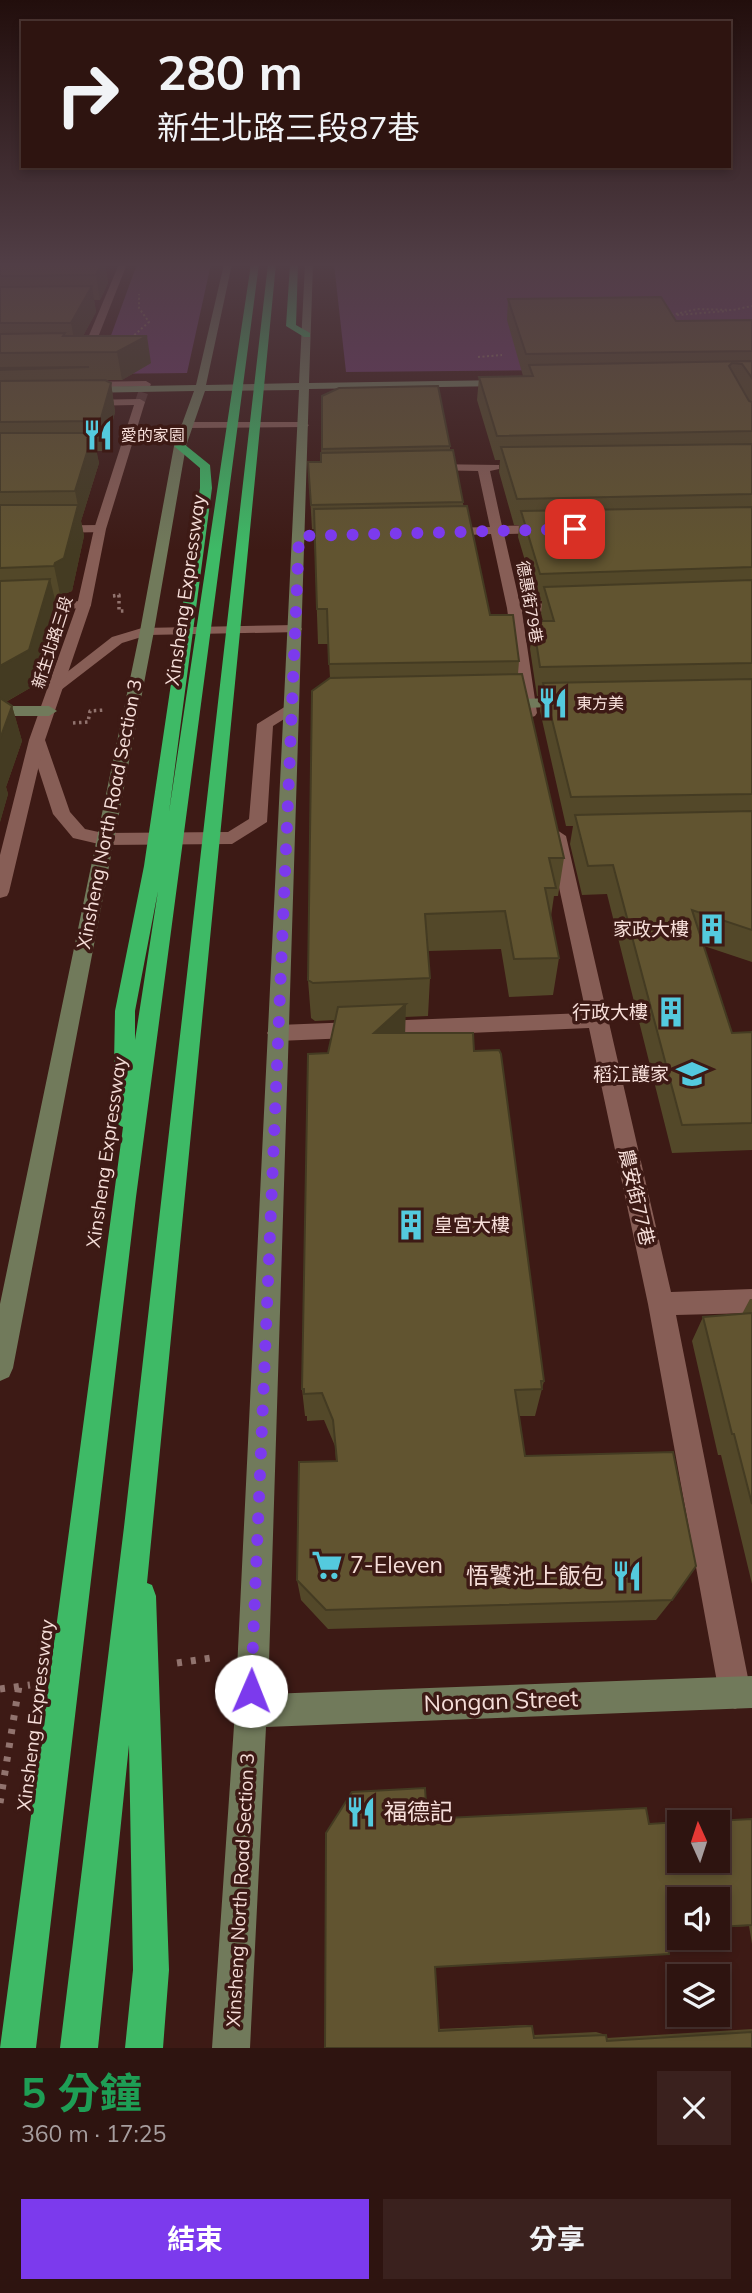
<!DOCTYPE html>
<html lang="zh-TW">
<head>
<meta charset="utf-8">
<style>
	body { margin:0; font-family:Mulish,"Noto Sans TC",sans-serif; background:#3a211e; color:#f1f3f6; height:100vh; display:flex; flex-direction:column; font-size:26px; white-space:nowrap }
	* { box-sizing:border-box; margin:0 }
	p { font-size:23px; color:#a79e9f }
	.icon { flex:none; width:38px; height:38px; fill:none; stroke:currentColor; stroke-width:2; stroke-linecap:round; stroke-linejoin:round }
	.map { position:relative; height:2048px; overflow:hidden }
	.sheet { display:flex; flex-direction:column; background:#2e1410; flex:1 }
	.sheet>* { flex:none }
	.banner { position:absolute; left:21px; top:21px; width:710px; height:147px; border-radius:0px; box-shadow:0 4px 10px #0003,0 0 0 2px #493330; background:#2e1410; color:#f1f3f6; overflow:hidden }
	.needle { width:46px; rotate:357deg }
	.tools { position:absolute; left:667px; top:1810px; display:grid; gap:14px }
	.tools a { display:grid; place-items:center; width:63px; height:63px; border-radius:0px; background:#2e1410; box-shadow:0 4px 10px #0003,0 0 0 2px #493330; font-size:35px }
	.pin { position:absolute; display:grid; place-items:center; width:60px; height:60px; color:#fff; margin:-30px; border-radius:14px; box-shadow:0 4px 10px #0006 }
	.me { position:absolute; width:77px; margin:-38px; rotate:1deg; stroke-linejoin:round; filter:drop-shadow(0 0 5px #0008) }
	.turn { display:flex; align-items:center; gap:24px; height:147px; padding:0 21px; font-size:32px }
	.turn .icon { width:91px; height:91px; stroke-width:2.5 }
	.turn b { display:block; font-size:49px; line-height:60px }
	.round { display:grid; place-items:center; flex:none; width:74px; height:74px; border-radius:0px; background:#3a211e }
	.summary { display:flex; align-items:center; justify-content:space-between; height:119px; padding:0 21px }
	h1 { font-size:42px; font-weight:700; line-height:52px; color:#1e9e55 }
	.action { display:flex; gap:14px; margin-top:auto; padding:14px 21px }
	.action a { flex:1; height:80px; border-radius:0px; background:#7c3aed; color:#fff; font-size:28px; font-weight:700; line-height:80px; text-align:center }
	.action a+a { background:#3a211e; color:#f1f3f6 }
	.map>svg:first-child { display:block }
</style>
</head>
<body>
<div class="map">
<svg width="752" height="2048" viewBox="0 0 752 2048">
	<rect width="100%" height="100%" fill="#3d1a15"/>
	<!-- green -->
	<path fill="#6c3768" d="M137,264H211L187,373L97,374Z
		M334,264H752V368L346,372Z"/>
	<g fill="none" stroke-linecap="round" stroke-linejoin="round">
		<!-- street-tunnel -->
		<path stroke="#593732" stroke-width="10" stroke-dasharray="10 4.5" stroke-linecap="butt" d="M140,402L146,384"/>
		<!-- path-far3 -->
		<path stroke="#91736e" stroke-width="2" stroke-dasharray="2 2.5" stroke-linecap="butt" d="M677,315L727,311
			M667,316L697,309L733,310L752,306
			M131,338L149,322L139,308V294
			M478,357L502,355"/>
		<!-- path-far2 -->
		<path stroke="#91736e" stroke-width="2.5" stroke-dasharray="2 2.5" stroke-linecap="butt" d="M113,596H119"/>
		<!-- path-far1 -->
		<path stroke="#91736e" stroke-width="3.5" stroke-dasharray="2.5 3.5" stroke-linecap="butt" d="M113,596L119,595V611H124
			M73,723L88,722L90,711L105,710"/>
		<!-- path -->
		<path stroke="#91736e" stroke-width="7" stroke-dasharray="5 9" stroke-linecap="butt" d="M177,1663L217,1657
			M0,1689L30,1685
			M0,1803L19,1686"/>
		<!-- lane -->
		<path fill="#875e56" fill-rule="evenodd" d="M119,264H127L91,355L86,358L75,357V353L82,352Z
			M303,422L309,425L307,427L186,428L180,425L186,422Z
			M100,525L105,526V532L0,534V526Z
			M84,601L91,605L89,608L0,611V603Z
			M295,625L300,626L302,629L300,632L148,635L122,643L61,690L56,692L48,687L112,637L142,628Z
			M291,703L299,708L297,711L273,726L267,822L232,844L103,845L73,838L53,814L29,740L37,735L45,740L70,812L85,829L103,833L228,832L249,819L257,724Z"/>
		<!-- street -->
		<path fill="#875e56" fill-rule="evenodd" d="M146,381L151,384L150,386L85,388L80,385L85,382Z
			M140,399L145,402L106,529L91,605L45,740L9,892L7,896L0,898V855L29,740L77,605L94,529L134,405L86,406L81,403L86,400Z
			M429,464L499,465V469L490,471L502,526L545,525L551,529L545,533L504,534L520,604L568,603L575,607L568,611L522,612L537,713L535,716L529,718L521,713L507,608L491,534L444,536L438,532L444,528L490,527L478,471L425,470V466Z
			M342,531L348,535L347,538L299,540L293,536L299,532Z
			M557,830L566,836L671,1292L752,1289V1313L676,1315L751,1693L746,1704L735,1709L724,1704L719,1693L648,1304L589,1028L278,1041L271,1039L267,1033L271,1027L278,1025L586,1013L548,836Z"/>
		<!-- secondary -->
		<path fill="#717a5b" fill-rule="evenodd" d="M224,264H232L206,385L299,383L305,264H313L309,383L505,380L510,383L505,386L309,389L268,1694L752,1676V1708L266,1727L250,2048H212L235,1711L299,390L205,391L186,446L154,631L13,1368L9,1377L0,1381V1304L140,631L174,446L194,391L83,393L78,390L83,387L196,385Z
			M568,698L574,700L576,703L574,706L502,709L494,704L502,699Z
			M0,706H49L57,711L49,716H0Z"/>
		<!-- highway -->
		<path fill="#3eba66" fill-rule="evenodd" d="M251,264H259L136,1197L36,2048H0L123,1127L116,1124L113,1118L115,1011L144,866L200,488V468L174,446L184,444L210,465L212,488L169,812ZM158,891L135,1040V1011Z
			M268,264H276L147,1583L152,1585L156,1596L169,1970L163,2048H125L133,1970L129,1745L98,2048H60L124,1527Z
			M290,264H298L296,325L310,333V337H304L286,326Z"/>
	</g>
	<!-- wall -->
	<path fill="#534829" d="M0,264H105L108,283L100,300H94L96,312L83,336L151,363L122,380H105L111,383L115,412L106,448L102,451H96L99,463L81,521L84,536L72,591L62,595L61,599H55L58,612L37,684L6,702L12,706L22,741L6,787L8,794L0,822Z
		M508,299L676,321L752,320V962L704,946L732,1033L752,1032V1150L672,1153L607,894L582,895L570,844L573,826H566L540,711L541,696H537L530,649L533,621H543L541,614L542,601H537L518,537L519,525H514L499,472L500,460H495L477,400L479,377L523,376L507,320Z
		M322,396L450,446V450L490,615L519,661L518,674L564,858L558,896H554L551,916L559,958L553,995L509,997L501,949L428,951L430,978L428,1016L405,1017V1033L474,1051L544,1381L535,1416H519L525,1456L672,1600L656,1620L328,1629L301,1600L297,1580L336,1461L335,1446L324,1420L307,1421V1416H305L302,1389L328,1053L335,1020L315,1021L311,1018L308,980L330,678L328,644H318L314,529H312L308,462H321Z
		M750,1299H752V1584L721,1455H718L692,1341L703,1317L742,1314Z
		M427,1819L649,1824L752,1819V1944L749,1926L718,1928V1899H679V1931L666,1932L435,1967L438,2029L526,2025L532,2026L533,2035L596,2032L606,2035L607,2038L752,2029V2048H325Z"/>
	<!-- shaded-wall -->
	<path fill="#443b22" d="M101,264H105L108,283L100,300L96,275Z
		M92,286L96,312L76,349L71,323Z
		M147,336L151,363L122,380L117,352Z
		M111,383L115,412L106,448L102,451L97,421Z
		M93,433L99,463L81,521L84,536L72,591L62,595L61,599L54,566L78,506L75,491Z
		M50,579L58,612L37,684L0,705V666Z
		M12,706L22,741L6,787L8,794L0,822V739Z
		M406,1004L405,1038L374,1033Z"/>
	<!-- building -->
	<path fill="#615430" stroke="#443b22" stroke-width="2" d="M0,264H101L96,275L0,276Z
		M92,286L71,323H0V287Z
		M661,297L676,321L752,320V351L526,354L508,299Z
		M65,333L63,336H147L117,352L0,353V334Z
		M752,361V378L742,364L732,363L729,366L749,401L752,402V431L497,436L479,377L533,376L529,365Z
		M89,367L0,370V368Z
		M105,380L111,383L101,418L97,421L0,422V381Z
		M438,386L450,446L322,449V396L339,388Z
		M0,433H93L75,491L0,492Z
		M752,444V494L517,499L501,447Z
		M453,450L463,502L311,505L308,462H321V453Z
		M0,505H78L64,558L55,563L54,566L0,568Z
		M467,506L490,615H513L519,661L329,664L327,609H317L314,509Z
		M752,507V567L540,574L521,511Z
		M50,579L29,650L0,666V581Z
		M752,580V663L540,667L533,621H554L544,587Z
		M522,674L564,858H549L556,888H545L559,958L514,959L505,911L425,914L430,978L313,983L308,980L312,691L330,678Z
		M752,679V794L571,797L543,683Z
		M0,698L12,706L0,739Z
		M752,811V930L692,910L732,1033L752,1032V1123L682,1125L613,865L588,866L575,815Z
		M406,1004L374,1033H473L474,1051L499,1050L501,1054L544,1381H541L542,1389L515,1390L525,1456L673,1452L696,1566L672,1600L326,1610L297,1580L299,1462L337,1461L333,1420L322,1393L304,1394V1389H302L308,1054L328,1053L338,1007Z
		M752,1313V1504L734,1434H732L703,1317Z
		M425,1788L427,1819L646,1808L649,1824L679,1822V1860H718V1822H695L752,1819V1925L718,1927V1899H679V1930L666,1931L669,1954L435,1967L439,2031L532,2026L534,2038L606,2035L607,2041L752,2032V2048H325L326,1833L352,1792Z"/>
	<!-- sky -->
	<linearGradient id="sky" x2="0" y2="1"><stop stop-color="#220e0c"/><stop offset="0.48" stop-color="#513e46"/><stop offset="1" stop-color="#513e46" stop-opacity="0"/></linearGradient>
	<rect width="752" height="551" fill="url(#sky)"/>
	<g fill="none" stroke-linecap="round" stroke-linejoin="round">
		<!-- route -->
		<path stroke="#7c3aed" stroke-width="12" stroke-dasharray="0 21.6" d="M251,1691L299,536L575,529"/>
	</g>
	<!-- icons -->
	<defs>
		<g id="restaurant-bare" transform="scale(2.415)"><path d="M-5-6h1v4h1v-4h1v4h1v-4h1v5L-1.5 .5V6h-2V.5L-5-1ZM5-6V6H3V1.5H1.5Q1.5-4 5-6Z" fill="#54cade" stroke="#3d1a15" stroke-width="2.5" paint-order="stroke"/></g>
		<g id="building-bare" transform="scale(2.415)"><path d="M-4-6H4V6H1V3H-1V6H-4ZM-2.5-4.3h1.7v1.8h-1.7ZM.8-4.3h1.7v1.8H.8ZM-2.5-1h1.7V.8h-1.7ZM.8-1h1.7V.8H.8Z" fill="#54cade" stroke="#3d1a15" stroke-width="2.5" paint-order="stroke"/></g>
		<g id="university-bare" transform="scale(2.415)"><path d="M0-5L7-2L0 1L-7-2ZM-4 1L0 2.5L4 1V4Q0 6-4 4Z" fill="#54cade" stroke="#3d1a15" stroke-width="2.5" paint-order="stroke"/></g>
		<g id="supermarket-bare" transform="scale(2.415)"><path d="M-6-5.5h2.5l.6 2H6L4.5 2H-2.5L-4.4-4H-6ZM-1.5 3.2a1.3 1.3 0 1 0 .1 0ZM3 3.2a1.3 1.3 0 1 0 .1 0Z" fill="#54cade" stroke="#3d1a15" stroke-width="2.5" paint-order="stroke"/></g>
	</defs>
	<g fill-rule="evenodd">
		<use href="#restaurant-bare" x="98" y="435"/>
		<use href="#restaurant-bare" x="553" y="703"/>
		<use href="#building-bare" x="712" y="929"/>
		<use href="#building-bare" x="671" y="1012"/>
		<use href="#university-bare" x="692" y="1074"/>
		<use href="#building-bare" x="411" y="1225"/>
		<use href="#supermarket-bare" x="327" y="1565"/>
		<use href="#restaurant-bare" x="627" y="1576"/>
		<use href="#restaurant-bare" x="361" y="1812"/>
	</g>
	<g text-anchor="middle" stroke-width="7" stroke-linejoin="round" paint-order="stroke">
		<!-- far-poi labels -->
		<g font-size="16" fill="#f6ded9" stroke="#3d1a15" text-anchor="start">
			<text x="121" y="441">愛的家園</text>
			<text x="576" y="709">東方美</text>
		</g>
		<!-- far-street labels -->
		<g font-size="16" fill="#f6ded9" stroke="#3d1a15">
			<text transform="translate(530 602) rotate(80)" y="6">德惠街79巷</text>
			<text transform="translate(52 642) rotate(-72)" y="6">新生北路三段</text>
		</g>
		<!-- street labels -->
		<g font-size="19" fill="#f6ded9" stroke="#3d1a15">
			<text transform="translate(185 590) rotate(-82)" y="7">Xinsheng Expressway</text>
			<text transform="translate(109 814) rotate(-79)" y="7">Xinsheng North Road Section 3</text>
			<text transform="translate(106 1152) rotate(-82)" y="7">Xinsheng Expressway</text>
			<text transform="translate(637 1197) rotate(77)" y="7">農安街77巷</text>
			<text transform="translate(35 1715) rotate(-83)" y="7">Xinsheng Expressway</text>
			<text transform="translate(240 1890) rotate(-87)" y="7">Xinsheng North Road Section 3</text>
		</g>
		<!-- poi labels -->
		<g font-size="19" fill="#f6ded9" stroke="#3d1a15" text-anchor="end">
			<text x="689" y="936">家政大樓</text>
			<text x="648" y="1019">行政大樓</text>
			<text x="669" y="1081">稻江護家</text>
			<text x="434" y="1232" text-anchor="start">皇宮大樓</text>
		</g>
		<!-- near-poi labels -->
		<g font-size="23" fill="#f6ded9" stroke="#3d1a15" text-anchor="start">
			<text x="350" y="1573">7-Eleven</text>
			<text x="604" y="1584" text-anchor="end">悟饕池上飯包</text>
			<text x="384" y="1820">福德記</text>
		</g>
		<!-- near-street labels -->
		<g font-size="23" fill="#f6ded9" stroke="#3d1a15">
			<text transform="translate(501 1701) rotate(-2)" y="8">Nongan Street</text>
		</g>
	</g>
</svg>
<div class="tools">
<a><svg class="needle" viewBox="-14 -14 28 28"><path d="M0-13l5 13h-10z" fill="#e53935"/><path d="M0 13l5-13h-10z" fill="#a79e9f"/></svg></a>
<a><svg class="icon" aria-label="sound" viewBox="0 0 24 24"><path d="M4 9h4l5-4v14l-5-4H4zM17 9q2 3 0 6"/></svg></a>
<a><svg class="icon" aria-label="layers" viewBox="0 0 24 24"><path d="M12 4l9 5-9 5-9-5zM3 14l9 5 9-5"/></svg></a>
</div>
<div class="pin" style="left:575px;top:529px;background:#d93025"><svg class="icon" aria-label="arrive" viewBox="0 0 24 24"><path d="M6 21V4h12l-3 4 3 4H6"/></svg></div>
<svg class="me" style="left:251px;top:1691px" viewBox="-20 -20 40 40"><circle r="19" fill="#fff"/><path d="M0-13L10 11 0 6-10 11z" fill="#7c3aed"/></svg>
<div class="banner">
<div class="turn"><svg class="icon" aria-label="right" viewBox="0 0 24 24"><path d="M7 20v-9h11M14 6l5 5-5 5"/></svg><div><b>280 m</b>新生北路三段87巷</div></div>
</div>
</div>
<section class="sheet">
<div class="summary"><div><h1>5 分鐘</h1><p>360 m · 17:25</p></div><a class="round"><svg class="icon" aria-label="close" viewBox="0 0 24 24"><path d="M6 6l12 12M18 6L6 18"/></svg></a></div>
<div class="action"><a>結束</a><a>分享</a></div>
</section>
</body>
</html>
